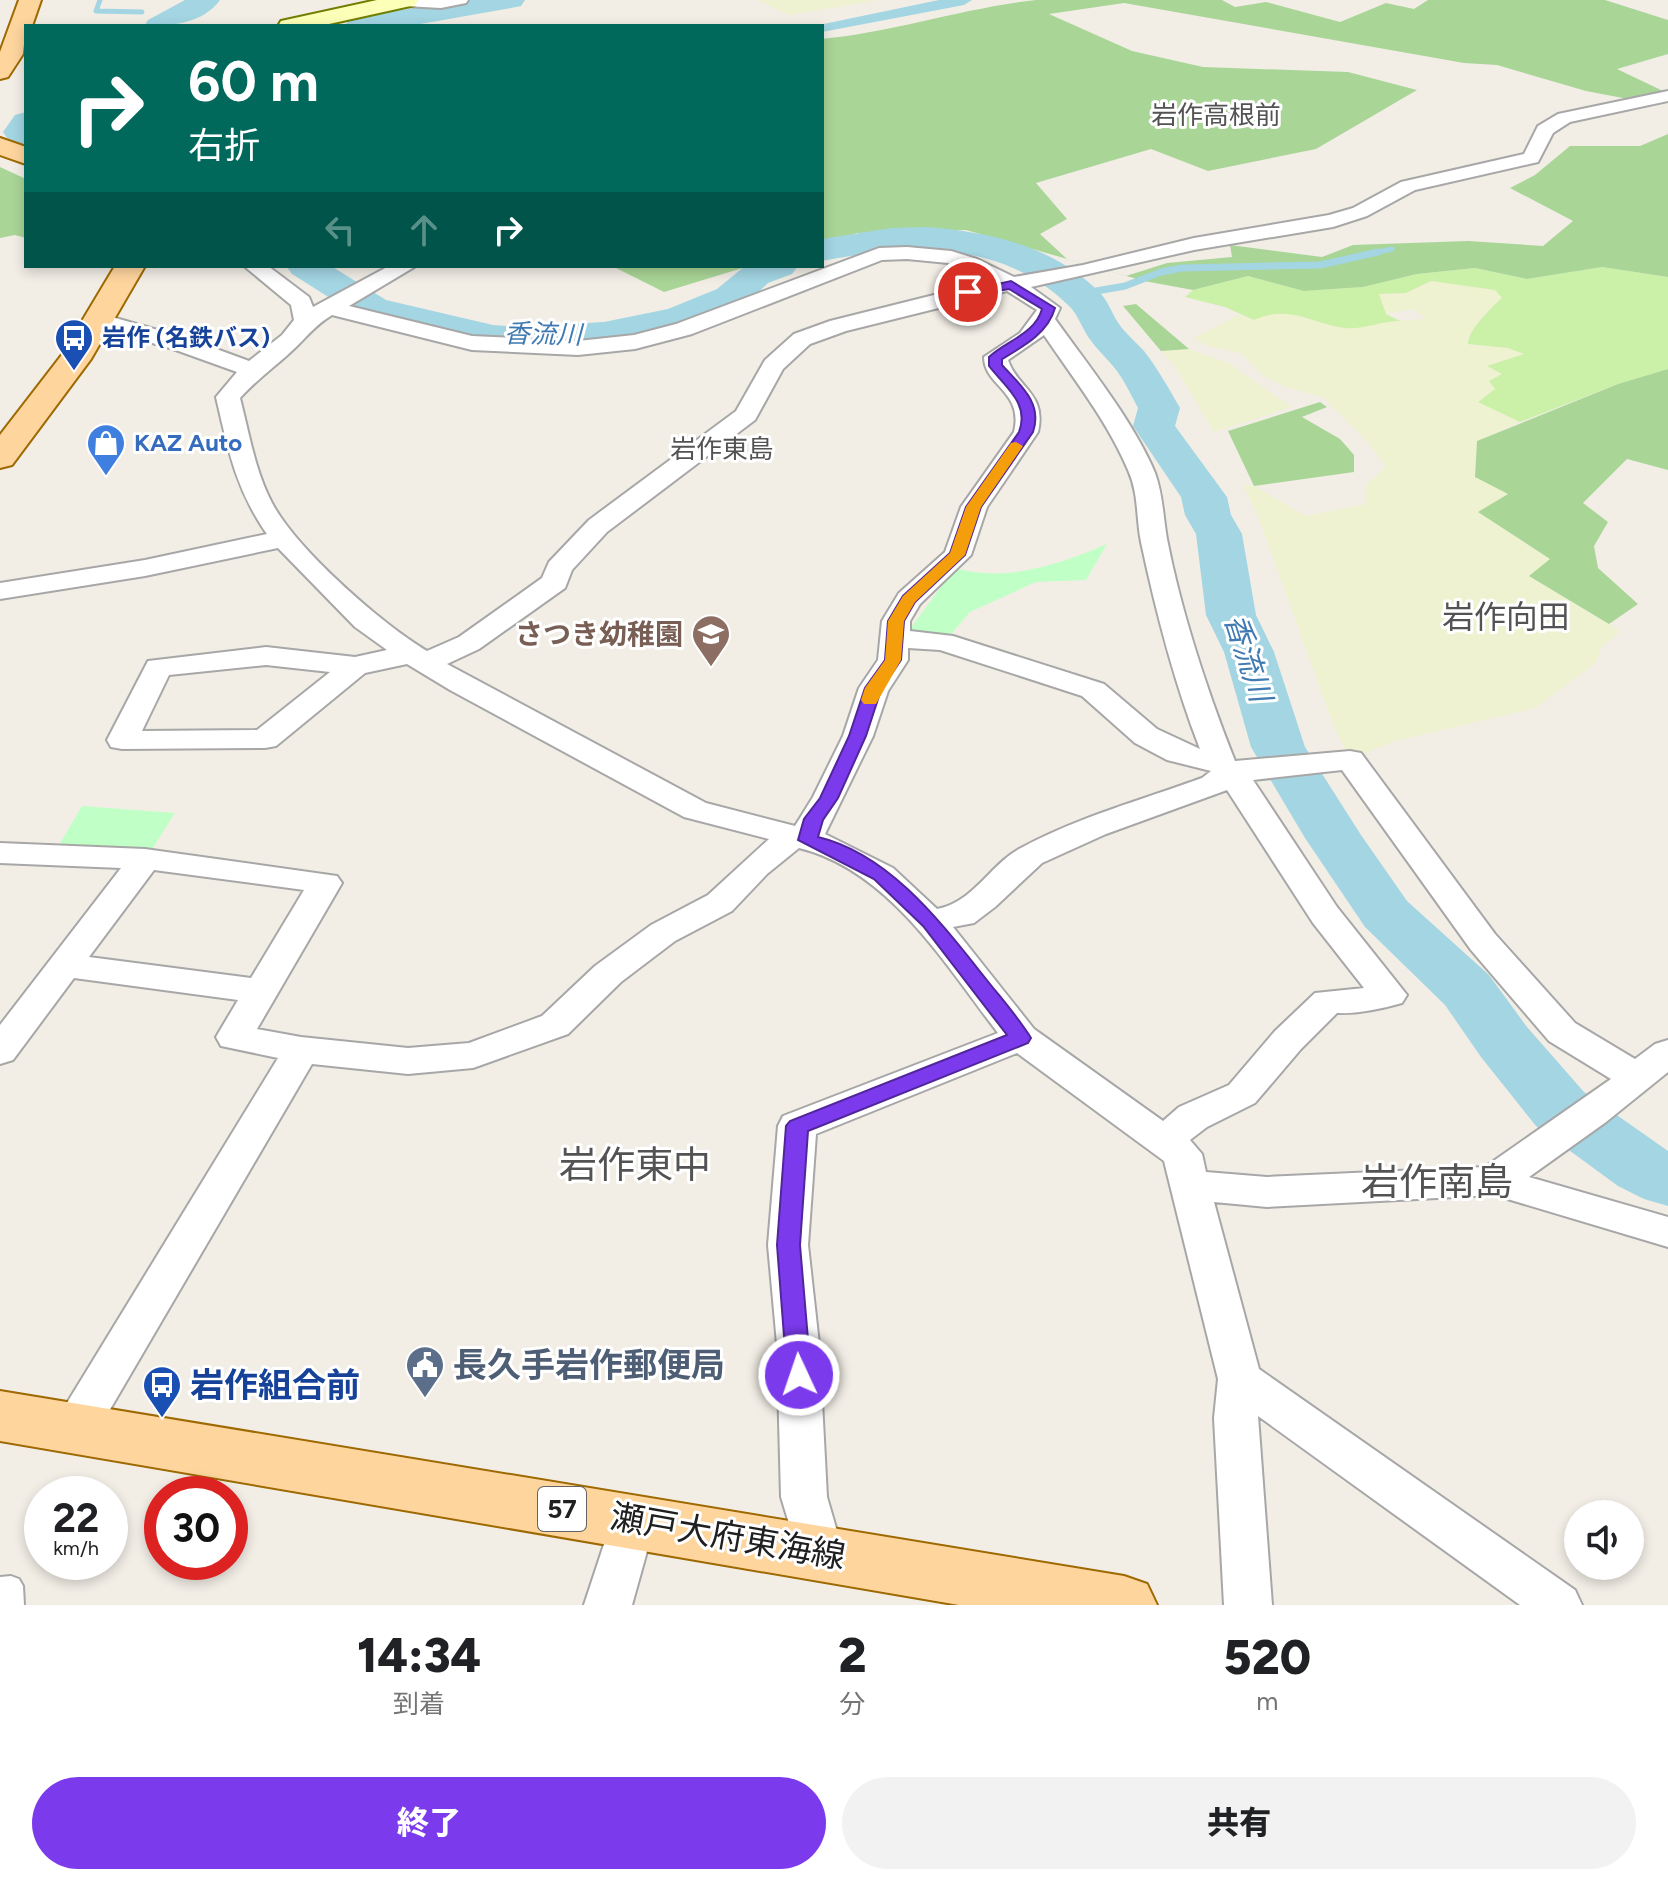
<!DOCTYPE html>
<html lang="ja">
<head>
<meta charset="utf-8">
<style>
	body { margin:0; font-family:Figtree,"Noto Sans JP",sans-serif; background:#f2f2f2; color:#202124; height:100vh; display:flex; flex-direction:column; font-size:30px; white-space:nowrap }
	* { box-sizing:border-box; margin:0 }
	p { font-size:26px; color:#757577 }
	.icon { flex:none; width:44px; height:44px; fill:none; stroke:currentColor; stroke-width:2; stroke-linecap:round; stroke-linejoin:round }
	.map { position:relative; height:1605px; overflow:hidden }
	.panel { display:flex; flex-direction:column; background:#fff; flex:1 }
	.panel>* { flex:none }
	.hud { position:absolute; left:24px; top:24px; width:800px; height:244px; border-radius:0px; box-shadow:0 4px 12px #0003; background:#00695c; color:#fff; overflow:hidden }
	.controls { position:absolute; left:1564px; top:1500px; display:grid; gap:16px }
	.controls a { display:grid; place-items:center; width:80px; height:80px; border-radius:50%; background:#fff; box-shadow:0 4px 12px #0003; font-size:40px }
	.speed { position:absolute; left:24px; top:1476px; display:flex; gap:16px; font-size:40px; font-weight:700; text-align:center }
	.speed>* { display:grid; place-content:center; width:104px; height:104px; border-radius:50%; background:#fff; box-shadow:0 4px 12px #0003; line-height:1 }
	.speed small { font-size:20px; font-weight:400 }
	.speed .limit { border:12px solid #d22; background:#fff; color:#111 }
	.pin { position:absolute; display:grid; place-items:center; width:68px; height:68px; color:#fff; margin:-34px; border:4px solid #fff; border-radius:50%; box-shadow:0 2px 8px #0007 }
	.me { position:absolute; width:88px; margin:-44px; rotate:357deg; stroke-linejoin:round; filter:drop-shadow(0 0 6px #0008) }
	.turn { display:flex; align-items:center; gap:28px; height:168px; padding:0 32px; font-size:36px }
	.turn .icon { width:104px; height:104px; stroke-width:2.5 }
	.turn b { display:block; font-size:56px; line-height:68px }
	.lanes { display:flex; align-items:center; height:76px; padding:0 32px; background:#0003; justify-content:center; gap:40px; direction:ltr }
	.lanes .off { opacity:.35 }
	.eta { display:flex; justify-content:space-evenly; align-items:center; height:136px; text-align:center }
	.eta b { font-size:48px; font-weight:800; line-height:56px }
	.primary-button { display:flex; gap:16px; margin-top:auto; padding:16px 32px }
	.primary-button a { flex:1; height:92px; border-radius:48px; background:#7c3aed; color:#fff; font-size:32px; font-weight:800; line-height:92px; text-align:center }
	.primary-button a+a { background:#f2f2f2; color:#202124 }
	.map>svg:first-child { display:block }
</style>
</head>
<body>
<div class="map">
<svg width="1668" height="1605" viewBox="0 0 1668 1605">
	<rect width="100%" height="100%" fill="#f2eee6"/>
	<!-- farmland -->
	<path fill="#eff2d0" d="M757,0H880L789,15Z
		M1431,281L1495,290L1503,298L1484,314L1468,338V344L1508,348L1525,354L1488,367L1503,374L1489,381L1495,389L1478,402L1520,422L1477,441L1509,494L1479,512L1551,560L1529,576L1620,631L1601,648L1596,663L1535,708L1392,742L1350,760L1333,724L1258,517L1243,485L1254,486L1306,516L1366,504L1365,487L1386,466L1366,440L1324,398L1283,386L1264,376L1241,353L1207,346L1193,338L1238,315L1254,320L1275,310L1343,328H1357L1378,322L1425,319L1413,309L1386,314L1379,294L1406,293Z
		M1189,349L1228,363L1292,407L1214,432L1174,365L1161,351Z"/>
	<!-- grass -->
	<path fill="#cbf0a8" d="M1602,267L1668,277V369L1618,384L1520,422L1478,402L1495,389L1489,381L1502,374L1487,366L1524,354L1508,348L1468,344C1467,331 1492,307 1502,298L1495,290L1431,281L1406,293L1379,294L1386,314L1400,321C1382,321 1361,330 1345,328C1309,323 1290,304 1254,320L1225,307L1185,297L1193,290L1248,276L1304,291L1363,287L1417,274L1475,268L1527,279Z"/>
	<!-- forest -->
	<path fill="#a9d597" d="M1036,0H1222L1235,7L1266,2L1340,22L1386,3L1414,9L1428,0H1605L1668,20V54L1617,69L1663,91L1628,99L1586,91L1497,65L1464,63L1124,3L1049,14L1132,51L1203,67L1348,72L1417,90L1316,149L1208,171L1151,149L1036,183L1067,219L1040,234L1067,259L1126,276L1167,263L1232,257L1230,245L1322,257L1353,245L1468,241L1543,246L1573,221L1510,188L1535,175L1570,146H1640L1668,134V277L1602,267L1527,279L1475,268L1417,274L1363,287L1304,291L1248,276L1193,290L1144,281L966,230L857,233L822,244V39C895,32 964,8 1036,0Z
		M0,167L26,179V238L15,235L0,238Z
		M612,266H749L664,292Z
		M1136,304L1189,349L1161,351L1123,306Z
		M1668,369V470L1627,459L1583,503L1608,522L1594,546L1598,568L1638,604L1609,624L1529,576L1550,559L1478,512L1508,494L1475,477L1477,441L1618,384Z
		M1320,402L1327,407L1302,417L1340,439L1354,455V472L1254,486L1228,431Z"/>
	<!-- park -->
	<path fill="#c0ffc5" d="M1107,544L1086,580L1036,582L970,612L948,638L907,633L955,568C1005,583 1061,564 1107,544Z
		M82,806L175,813L149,854L59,845Z"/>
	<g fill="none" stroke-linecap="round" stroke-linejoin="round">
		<!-- stream-far1 -->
		<path stroke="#a3d5e3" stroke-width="5" d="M100,0L96,11L142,12
			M1369,254L1392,249"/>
		<!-- stream -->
		<path stroke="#a3d5e3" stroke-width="7" d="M1079,294L1125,286L1161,272L1182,268L1320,265L1378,252"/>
		<!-- canal -->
		<path fill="#a3d5e3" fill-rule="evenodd" d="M939,0H972L964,5L822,32V26H814Z"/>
		<!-- river -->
		<path fill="#a3d5e3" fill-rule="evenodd" d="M185,0H220C203,24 170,26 144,26L148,20Z
			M462,0H525L521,6L511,8L409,26H345L349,20L359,17Z
			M26,112V146L8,139L3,132L15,115Z
			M927,227C990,232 1054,246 1100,293C1109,302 1112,314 1119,324C1126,334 1136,342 1144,351C1158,369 1169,389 1180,408L1175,426L1227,497L1231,515L1242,534L1256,615L1274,652L1305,747L1361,835L1407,901L1489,975L1527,1027L1584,1092L1668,1151V1206L1644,1199L1618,1186L1536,1126L1481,1057L1445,1005L1365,927L1305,838L1251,747L1224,652L1206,615L1196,534L1185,515L1181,497L1133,426L1138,408C1131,395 1125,382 1117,371C1108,359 1097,350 1089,338C1082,328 1078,315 1070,307C1002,239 909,244 822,261V239L891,228Z
			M286,266H331L386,300L493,325L520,327L604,322L668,309L717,289L745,266H798L792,274L768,283L745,305L693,326L604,346L520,351L489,348L446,335L360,317L292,274Z"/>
		<!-- service casing -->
		<g stroke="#a7a7a7" stroke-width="4">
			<path id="service" d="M11,1576L19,1579L23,1586L24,1605H0V1577Z"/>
		</g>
		<!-- minor casing -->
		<g stroke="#a7a7a7" stroke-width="4">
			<path id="minor" d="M398,0H468L466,3L441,8L405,6L399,4Z
				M1668,91V101L1570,122L1553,133L1538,162L1415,190L1367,216L1333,227L1194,250L1031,287L1060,308L1055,319C1088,365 1134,422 1155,473C1163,495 1163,516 1167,539C1181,611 1208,693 1235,761L1350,751L1361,753L1495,934L1575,1023L1635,1059L1655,1044L1668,1040V1072L1606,1122L1529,1177L1668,1217V1247L1494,1195L1267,1207L1214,1202L1259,1369L1575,1590L1582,1605H1520L1258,1416L1272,1605H1224L1214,1418L1218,1379L1164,1161L1017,1053L816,1134L808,1245L819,1344L827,1497L843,1552L836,1566L819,1572L802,1566L781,1497L777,1344L768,1245L778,1126L783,1116L998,1033C945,964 889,870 799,848L767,874L732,911L675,941L621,982L568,1034L473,1068L408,1074L312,1064L91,1442L75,1447L59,1442L53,1429L59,1416L278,1058L221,1046L216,1037L238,1000L74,978L13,1060L0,1064V1025L121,868L0,863V843L145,849L337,876L342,883L257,1029L301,1037L408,1048L469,1043L542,1016L595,966L651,925L708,895L769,839L684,817L450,690L407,664L365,673L276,746L265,748L122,749L111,747L107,740L148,661L266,647L355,657L387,650L355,627L278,548L145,576L0,599V583L145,560L267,534C236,490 228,449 216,397L237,372L173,349L90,325L87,320L90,315L98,313L189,339L249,361L282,335L294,320L291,305L244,266H268L309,297L313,307L389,266H416L349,306L472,336L578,341L634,335L676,324L879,248L907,247L951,251L977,259L1014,277L1083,265L1194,238L1329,215L1353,208L1401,182L1524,154L1538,126L1558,114ZM907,259L948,263L990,281L830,321L794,334L765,360L736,411L589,520L549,562L542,578L459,637L427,651C382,624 297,550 272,503C255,471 249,433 240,398C258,378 279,364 298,345C310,333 317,324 332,315L472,350L578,355L635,349L692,334L882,260ZM1007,291L1037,310L1020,333L984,357C984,386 1024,391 1014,432L961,507L945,552L899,593L882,621L878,660L859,688L843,736L813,797L795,826L706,803L447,664L479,649L565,588L572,570L607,532L755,420L783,369L810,344L846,331ZM1044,335C1073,378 1108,422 1128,470C1139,494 1136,518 1141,542C1156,612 1174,682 1200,749L1157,729L1104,684L953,636L910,631V621L920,604L971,555L987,507L1038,432C1047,393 1017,388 1008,360ZM908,648L940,650L1082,696L1135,743L1167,760L1211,771L1202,778C1142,800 1078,817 1021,848C990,864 974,902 937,909L893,868L825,834L873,736L888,691L908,660ZM266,665L330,672L257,730L142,731L169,675ZM1342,770L1471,950L1549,1041L1611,1079L1485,1167L1267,1177L1206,1172L1202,1154L1190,1140L1207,1127L1255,1103L1301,1049L1337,1013C1359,1014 1380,1009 1402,1003L1407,995L1337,907L1253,780ZM1227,790L1313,923L1364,988L1315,993L1275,1031L1229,1085L1179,1107L1163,1121L1034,1029L953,927L974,923L995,907L1042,863L1106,834ZM154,870L304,890L251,978L89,957Z
				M633,1499L649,1505L656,1519L632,1605H584L617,1505Z"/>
		</g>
		<!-- secondary casing -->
		<g stroke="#717f00" stroke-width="4">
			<path id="secondary" d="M377,0H418L415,5L320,26H278L281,21Z"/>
		</g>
		<!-- primary casing -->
		<g stroke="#9d6900" stroke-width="4">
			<path id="primary" d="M19,0H41L32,26H26L23,54L8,77L0,79V52Z
				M0,138L26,147V164L0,155Z
				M115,266H145L91,359L12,465L0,468V435L61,356Z
				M0,1391L1124,1576L1147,1584L1157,1605H959L0,1441Z"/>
		</g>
		<!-- service -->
		<use href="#service" fill="#fff" fill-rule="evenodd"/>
		<!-- minor -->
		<use href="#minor" fill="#fff" fill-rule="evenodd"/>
		<!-- secondary -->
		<use href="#secondary" fill="#fbffb7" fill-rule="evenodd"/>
		<!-- primary -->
		<use href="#primary" fill="#ffd59e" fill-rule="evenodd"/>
	</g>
	<!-- route -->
	<path fill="#7c3aed" stroke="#51269a" stroke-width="2" d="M1011,281L1055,308C1048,333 1024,346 1002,359V365C1020,385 1043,403 1033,432L981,507L965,555L915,602L904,621L901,660L881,690L866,736L838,798L823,820L818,837C890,854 942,924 986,979C1001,998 1018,1017 1031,1038L1028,1043L808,1131L800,1245L811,1375L808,1382L799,1384L790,1382L787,1375L777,1245L786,1126L790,1121L1007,1035L923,926L874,879L798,840L804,819L820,798L849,736L865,688L885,660L888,621L903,596L950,553L966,507L1019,432C1030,403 1005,387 989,366V357C1006,341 1035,334 1042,309L1009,289L968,296L962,292Z"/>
	<!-- slow -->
	<path fill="#f59e0b" d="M1016,442L1023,446L981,507L965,555L915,602L904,621L901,660L876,704H864L861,700L865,688L885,660L888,621L903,596L950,553L966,507L1011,443Z"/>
	<!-- icons -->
	<defs>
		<g id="bus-pin" transform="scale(2)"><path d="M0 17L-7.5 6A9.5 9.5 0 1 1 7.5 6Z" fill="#1a4fb4" stroke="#fff"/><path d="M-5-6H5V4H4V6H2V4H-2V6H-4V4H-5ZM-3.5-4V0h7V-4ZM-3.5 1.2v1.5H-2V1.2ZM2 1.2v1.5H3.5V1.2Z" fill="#fff"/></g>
		<g id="shop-pin" transform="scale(2)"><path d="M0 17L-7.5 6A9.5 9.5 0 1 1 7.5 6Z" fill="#3f7fe0" stroke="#fff"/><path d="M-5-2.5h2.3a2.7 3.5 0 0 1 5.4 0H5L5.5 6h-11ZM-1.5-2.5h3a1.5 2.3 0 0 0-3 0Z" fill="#fff"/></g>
		<g id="school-pin" transform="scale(2)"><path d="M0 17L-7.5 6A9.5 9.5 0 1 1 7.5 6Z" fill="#8d6e63" stroke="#fff"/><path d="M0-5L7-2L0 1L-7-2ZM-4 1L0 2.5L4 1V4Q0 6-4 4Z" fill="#fff"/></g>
		<g id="civic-pin" transform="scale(2)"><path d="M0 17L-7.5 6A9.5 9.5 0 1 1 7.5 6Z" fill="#5c6f8a" stroke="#fff"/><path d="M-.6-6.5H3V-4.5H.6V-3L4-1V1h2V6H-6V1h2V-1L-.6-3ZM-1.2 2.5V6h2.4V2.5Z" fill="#fff"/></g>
	</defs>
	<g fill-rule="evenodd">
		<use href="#bus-pin" x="74" y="338"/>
		<use href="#shop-pin" x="106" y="443"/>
		<use href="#school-pin" x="711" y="634"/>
		<use href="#civic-pin" x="425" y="1365"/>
		<use href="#bus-pin" x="162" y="1385"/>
	</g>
	<g text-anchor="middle" stroke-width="6" stroke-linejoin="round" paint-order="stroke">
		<!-- far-transit labels -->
		<g font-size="24" font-weight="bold" fill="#164399" stroke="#fff" text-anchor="start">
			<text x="102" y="346">岩作 (名鉄バス)</text>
		</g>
		<!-- far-shop labels -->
		<g font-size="24" font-weight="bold" fill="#366cbe" stroke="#fff" text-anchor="start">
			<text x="134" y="451">KAZ Auto</text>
		</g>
		<!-- far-quarter labels -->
		<g font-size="26" fill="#535353" stroke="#fff">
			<text x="1216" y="124">岩作高根前</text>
			<text x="722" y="458">岩作東島</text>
		</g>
		<!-- far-water labels -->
		<g font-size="26" font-style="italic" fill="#407ab2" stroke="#fff">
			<text transform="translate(543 334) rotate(1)" y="9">香流川</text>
		</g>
		<!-- shield labels -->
		<rect fill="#fff" stroke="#636363" stroke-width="2" x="538" y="1487" width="48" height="44" rx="6"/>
		<g font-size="26" font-weight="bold" fill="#202020">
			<text x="562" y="1518">57</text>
		</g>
		<!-- education labels -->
		<g font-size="28" font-weight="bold" fill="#785e54" stroke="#fff" text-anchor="end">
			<text x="683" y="644">さつき幼稚園</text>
		</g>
		<!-- water labels -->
		<g font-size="30" font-style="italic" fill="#407ab2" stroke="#fff">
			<text transform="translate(1248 658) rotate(72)" y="10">香流川</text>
		</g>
		<!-- quarter labels -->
		<g font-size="32" fill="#535353" stroke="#fff">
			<text x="1506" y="628">岩作向田</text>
		</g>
		<!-- near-service labels -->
		<g font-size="34" font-weight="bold" fill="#4e5e75" stroke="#fff" text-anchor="start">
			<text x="453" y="1377">長久手岩作郵便局</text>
		</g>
		<!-- near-transit labels -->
		<g font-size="34" font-weight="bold" fill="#164399" stroke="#fff" text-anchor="start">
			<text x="190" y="1397">岩作組合前</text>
		</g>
		<!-- near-street labels -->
		<g font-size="34" fill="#202020" stroke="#fff">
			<text transform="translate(728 1536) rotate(10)" y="12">瀬戸大府東海線</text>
		</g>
		<!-- near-quarter labels -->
		<g font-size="38" fill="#535353" stroke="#fff">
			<text x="635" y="1178">岩作東中</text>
			<text x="1437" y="1195">岩作南島</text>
		</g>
	</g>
</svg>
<div class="controls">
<a><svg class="icon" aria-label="sound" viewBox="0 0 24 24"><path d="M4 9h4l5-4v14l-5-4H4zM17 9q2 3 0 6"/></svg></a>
</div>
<div class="speed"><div>22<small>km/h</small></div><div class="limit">30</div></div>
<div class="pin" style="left:968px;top:292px;background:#d93025"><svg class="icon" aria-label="arrive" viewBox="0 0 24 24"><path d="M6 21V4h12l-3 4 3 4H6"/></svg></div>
<svg class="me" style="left:799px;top:1375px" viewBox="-20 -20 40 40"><circle r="17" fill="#7c3aed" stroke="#fff" stroke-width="3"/><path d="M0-11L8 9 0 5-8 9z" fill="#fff"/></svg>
<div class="hud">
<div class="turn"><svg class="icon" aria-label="right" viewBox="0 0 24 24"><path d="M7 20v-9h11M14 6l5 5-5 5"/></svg><div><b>60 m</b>右折</div></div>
<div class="lanes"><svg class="icon off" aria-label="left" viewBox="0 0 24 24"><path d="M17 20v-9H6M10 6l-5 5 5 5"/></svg><svg class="icon off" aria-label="ahead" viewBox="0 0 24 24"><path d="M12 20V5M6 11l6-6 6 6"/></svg><svg class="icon" aria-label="right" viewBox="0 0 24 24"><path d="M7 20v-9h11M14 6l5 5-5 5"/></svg></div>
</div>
</div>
<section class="panel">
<div class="eta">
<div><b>14:34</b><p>到着</p></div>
<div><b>2</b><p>分</p></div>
<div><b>520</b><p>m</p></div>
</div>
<div class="primary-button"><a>終了</a><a>共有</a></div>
</section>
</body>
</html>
